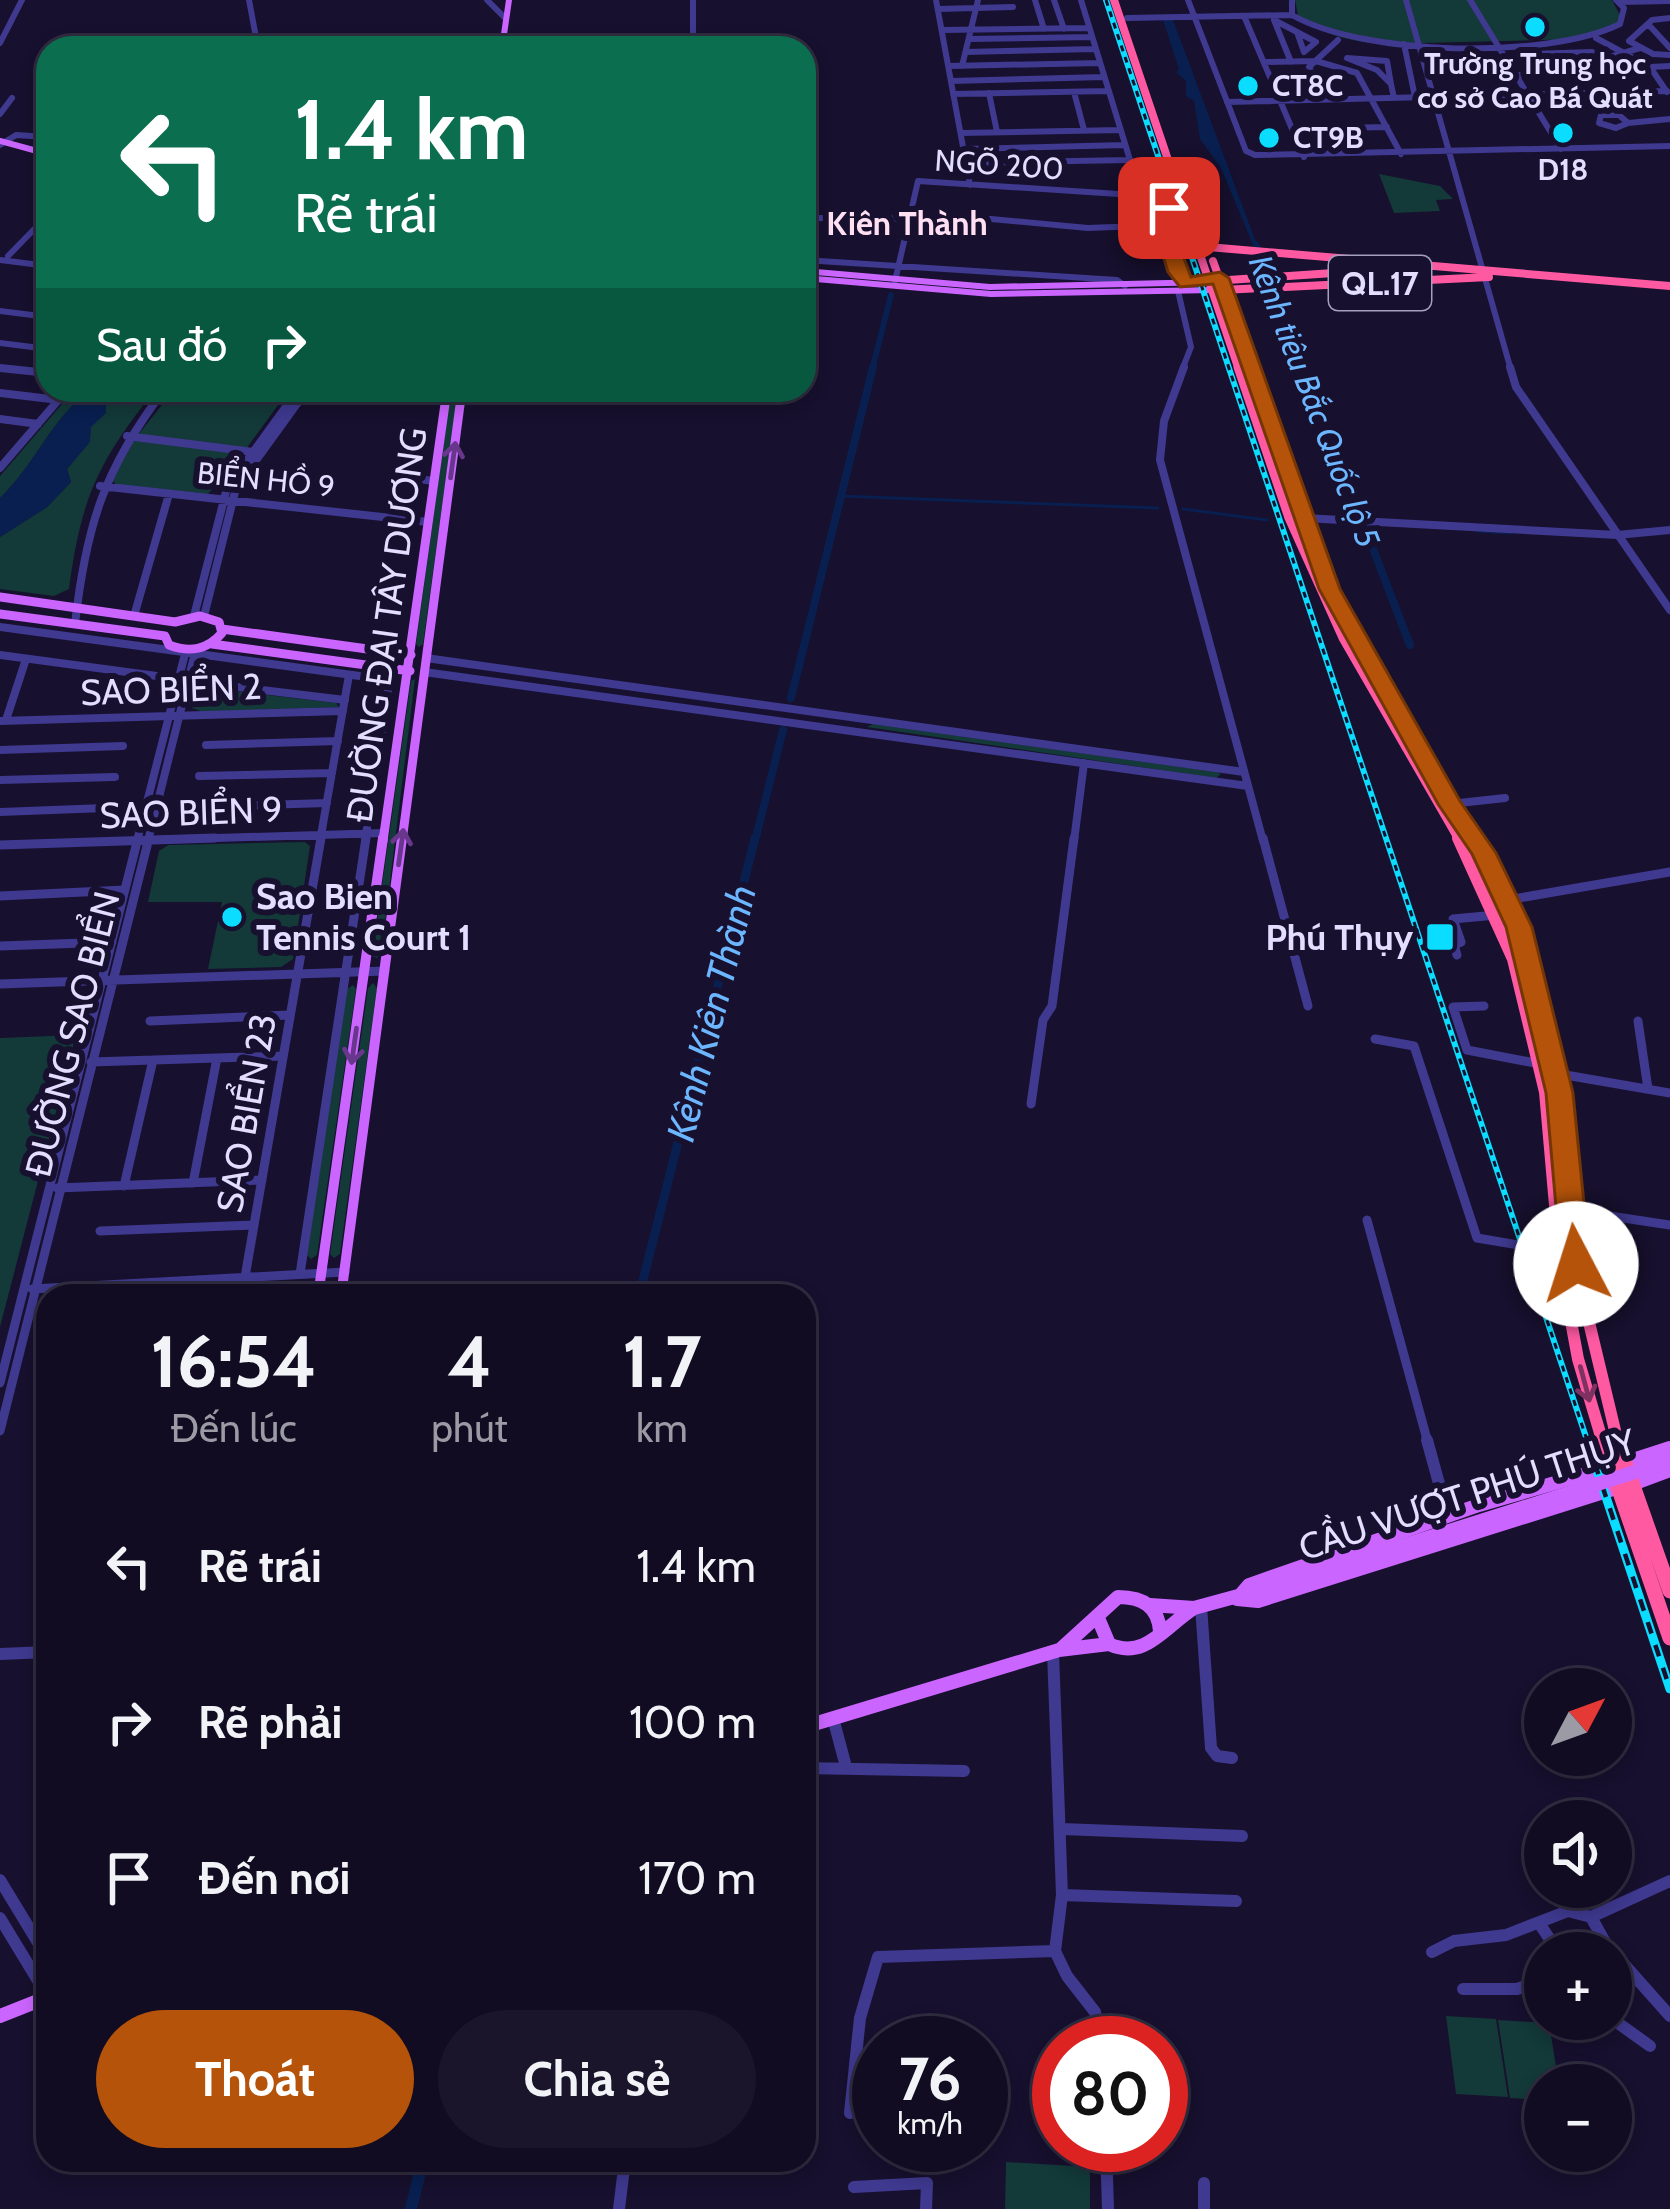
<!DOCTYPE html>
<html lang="vi">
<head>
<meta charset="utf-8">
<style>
	body { margin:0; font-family:Cabin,sans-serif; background:#1a152a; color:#f1f3f6; height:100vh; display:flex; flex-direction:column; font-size:45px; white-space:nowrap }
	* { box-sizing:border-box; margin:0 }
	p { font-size:39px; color:#9c9ba5 }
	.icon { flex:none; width:66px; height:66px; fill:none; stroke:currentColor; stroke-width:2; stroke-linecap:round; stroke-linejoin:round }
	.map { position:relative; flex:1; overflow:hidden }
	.side { position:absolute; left:36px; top:1284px; width:780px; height:888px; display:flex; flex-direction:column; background:#110c22; border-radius:36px; box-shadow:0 6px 18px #0003,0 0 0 3px #302c40 }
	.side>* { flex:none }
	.top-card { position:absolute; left:36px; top:36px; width:780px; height:366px; border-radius:36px; box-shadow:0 6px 18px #0003,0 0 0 3px #302c40; background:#0b6e4f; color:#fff; overflow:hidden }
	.needle { width:78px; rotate:49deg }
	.controls { position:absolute; left:1524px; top:1668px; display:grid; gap:24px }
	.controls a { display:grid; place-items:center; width:108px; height:108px; border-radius:50%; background:#110c22; box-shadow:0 6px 18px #0003,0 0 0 3px #302c40; font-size:60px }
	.speed { position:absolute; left:852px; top:2016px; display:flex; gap:24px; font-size:60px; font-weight:700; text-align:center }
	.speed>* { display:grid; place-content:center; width:156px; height:156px; border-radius:50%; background:#110c22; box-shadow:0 6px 18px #0003,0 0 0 3px #302c40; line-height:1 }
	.speed small { font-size:30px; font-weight:400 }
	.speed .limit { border:18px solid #d22; background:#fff; color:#111 }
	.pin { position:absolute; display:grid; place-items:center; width:102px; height:102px; color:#fff; margin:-51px; border-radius:24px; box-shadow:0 6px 18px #0006 }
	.me { position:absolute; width:132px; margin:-66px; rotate:355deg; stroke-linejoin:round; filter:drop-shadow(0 0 9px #0008) }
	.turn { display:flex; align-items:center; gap:42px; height:252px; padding:0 60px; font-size:54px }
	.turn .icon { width:156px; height:156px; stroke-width:2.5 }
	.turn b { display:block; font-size:84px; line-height:102px }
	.then { display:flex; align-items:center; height:114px; padding:0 60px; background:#0003; gap:24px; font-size:45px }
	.eta { display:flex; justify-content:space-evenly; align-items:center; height:204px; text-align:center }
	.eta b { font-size:72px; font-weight:700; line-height:84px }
	.cta { display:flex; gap:24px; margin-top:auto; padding:24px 60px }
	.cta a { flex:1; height:138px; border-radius:72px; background:#b45309; color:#fff; font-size:48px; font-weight:700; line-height:138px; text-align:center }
	.cta a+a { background:#1a152a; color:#f1f3f6 }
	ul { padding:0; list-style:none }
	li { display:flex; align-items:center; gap:36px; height:156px; padding:0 60px }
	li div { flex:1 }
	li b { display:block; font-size:45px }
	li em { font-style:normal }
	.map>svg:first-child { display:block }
</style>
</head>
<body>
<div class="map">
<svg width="1670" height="2209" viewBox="0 0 1670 2209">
	<rect width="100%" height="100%" fill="#17102e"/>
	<!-- green -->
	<path fill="#133939" d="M1295,0H1612L1622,19L1602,34L1585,39L1381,44C1349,41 1323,35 1298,16Z
		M1379,174L1440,186L1453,199L1436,200L1440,211L1394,213Z
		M74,390H90C51,419 35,465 0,498V476Z
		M120,390H155C98,462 81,498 69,589L54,596L0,589V537L47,507L71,482L67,469L89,442L91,426L105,413L106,404Z
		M174,390H289L246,449L137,436Z
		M451,390H458L423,644L419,647L416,644Z
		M135,439L242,452L208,494L116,485L112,479Z
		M415,679L381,955L377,958L372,956L411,681Z
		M207,688L336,703L339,707L203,712L192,708L195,693Z
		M873,724L1217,772L1221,774L1216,778L867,727Z
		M305,842L310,846L293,959L281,967L208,969L222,902H148L159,851L168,845Z
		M373,983L377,988L340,1254L334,1258L330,1254L368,988Z
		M353,985L356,989L317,1255L311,1259L307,1255L347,989Z
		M76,1035L0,1327V1038Z
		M1446,2016L1496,2019L1508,2097L1456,2094Z
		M1498,2020L1549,2023L1559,2085H1545V2100L1510,2098Z
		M1006,2162L1090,2167V2209H1005Z"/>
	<!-- water -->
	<path fill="#081f50" d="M1163,20H1173L1260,253L1256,252L1221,168L1200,139L1194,101L1186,96V81L1176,72L1179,69Z
		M90,390H120L105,404L106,413L91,427L90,442L67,469L71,482L47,507L0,537V498C35,465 51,419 90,390Z"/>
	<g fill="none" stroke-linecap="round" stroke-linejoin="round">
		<!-- stream -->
		<path stroke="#081f50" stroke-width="3" d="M840,496L1158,508
			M1183,509L1267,520
			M1477,531L1510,533"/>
		<!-- canal-far3 -->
		<path stroke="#081f50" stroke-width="6" d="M1256,244L1305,370
			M872,370L891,295"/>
		<!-- canal-far2 -->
		<path stroke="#081f50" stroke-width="8" d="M1303,367L1410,645
			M791,698L873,367
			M755,841L783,730"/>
		<!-- canal-far1 -->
		<path stroke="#081f50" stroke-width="9" d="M639,1296L755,838"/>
		<!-- canal -->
		<path stroke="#081f50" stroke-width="12" d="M411,2209L423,2160"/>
		<!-- minor-far3 -->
		<path stroke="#3f3990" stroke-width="6" d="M249,0L258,48
			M487,0L506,19
			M693,0V48
			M936,0L970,185
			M1035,0L1044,29
			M1054,0L1064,29
			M1188,0L1246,151L1255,155L1670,146
			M1292,0V15C1364,56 1546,60 1620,24L1624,8L1616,0
			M1406,0L1511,370
			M1470,0L1561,149
			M1619,2L1670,1
			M938,9L1013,7
			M1244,16L1304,157
			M1127,18L1292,15
			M1670,18L1652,20L1629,41L1653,54L1670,55
			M1274,20L1297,32
			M1274,20L1291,62
			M1648,24L1670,48
			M942,30L1089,28
			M1297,32L1316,42L1304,52Z
			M1596,38L1650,67L1667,92
			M969,39L1092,37
			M0,43L22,0
			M1404,44L1415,97
			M966,52L1096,49
			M1347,58L1387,61L1391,84L1377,70Z
			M1264,62L1316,61L1357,73L1401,154
			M948,66L1100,63
			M962,66L978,0
			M1650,67L1670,66
			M1516,75L1562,74
			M1537,75L1527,56L1531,54L1592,52L1607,58
			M951,81L1104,77
			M1391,84L1394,98
			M1074,92L1084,130
			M989,93L997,132
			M953,94L1109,91
			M1327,99L1309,67L1338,40
			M1227,102L1667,91
			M0,114L12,98
			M1613,114L1583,69L1586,64L1640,48
			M1601,115H1619L1628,123L1616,128L1599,123Z
			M1628,123L1670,119
			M1292,129L1387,127
			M961,133L1120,130
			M0,145L16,135L48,137
			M963,149L1125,145
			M966,163L1130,160L1081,0
			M804,218L991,219L1088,228L1166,225L1172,219L1160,174
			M1163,225L1177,272L1187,283
			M8,256L48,215
			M0,260L48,266
			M804,260L1117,280L1125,286
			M895,281L918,181L1149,196
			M1178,291L1191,347L1182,370
			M0,311L48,317
			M0,343L48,349
			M0,368L22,370"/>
		<!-- minor-far2 -->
		<path stroke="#3f3990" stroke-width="8" d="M1184,367L1164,421L1160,460L1263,841
			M1510,367L1516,387L1670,610
			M0,368L48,373
			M0,393L59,400
			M0,419L38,424
			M127,436L253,452
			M0,468L67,390
			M393,476L434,481
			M100,486L428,522
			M1304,518L1617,535L1670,530
			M134,616L169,494
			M194,616L227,488L298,390
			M204,616L236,488L307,390
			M75,624C86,526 104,469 164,390
			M0,627L389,680
			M0,655L179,679
			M426,658L1244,772
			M424,672L1248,786
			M188,681L345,700
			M6,720L26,659
			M0,721L343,711
			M206,745L338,741
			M0,750L123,746
			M199,776L332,773
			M0,780L115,777
			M1450,804L1505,798
			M192,807L327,803
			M0,812L105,808
			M119,841L384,833
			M137,841L186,650
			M148,841L196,649
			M320,841L349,675
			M365,841L391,669
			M1074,841L1084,763"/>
		<!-- minor-far1 -->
		<path stroke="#3f3990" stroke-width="9" d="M1263,838L1308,1006
			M0,845L215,838
			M0,896L125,890
			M1507,900L1670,872
			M0,946L112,942
			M1457,955L1454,945L1461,942L1453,919L1496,915
			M0,984L385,971
			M1484,1006L1453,1007L1467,1050L1540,1064
			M150,1021L290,1015
			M1638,1021L1648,1089
			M1375,1039L1414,1046L1477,1238L1560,1252
			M91,1062L283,1056
			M1554,1073L1670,1093
			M1031,1104L1043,1020L1052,1006L1074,838
			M193,1183L217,1058
			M124,1186L153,1060
			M57,1188L262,1180
			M1570,1210L1670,1225
			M1367,1220L1428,1443
			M100,1231L254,1225
			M300,1274L366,838
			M245,1277L321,838
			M32,1289L345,1272
			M0,1383L138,838
			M0,1431L149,838"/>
		<!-- minor -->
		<path stroke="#3f3990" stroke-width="12" d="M1427,1440L1448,1516
			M1201,1606L1211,1748L1217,1756L1232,1758
			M1053,1652L1062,1895L1055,1951L1067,1976L1095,2012L1101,2043
			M0,1654L48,1652
			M833,1718L845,1763
			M804,1768L964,1771
			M1062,1829L1242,1836
			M0,1880L48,1959
			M1062,1895L1236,1901
			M1591,1917L1606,1944L1670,2016
			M0,1918L48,1997
			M1539,1923L1559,1953
			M1432,1952L1454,1941L1506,1935L1568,1911L1591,1917L1670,1881
			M1463,1989H1517L1545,1979
			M1611,2018L1650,2046
			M850,2113L860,2018L878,1957L1055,1951
			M1106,2145L1108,2209
			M1204,2183V2209
			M854,2187L927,2183L926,2209
			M619,2209L625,2160"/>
		<!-- major-far3 -->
		<path stroke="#cb65ff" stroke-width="6" d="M502,48L509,0
			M0,141L48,154
			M804,271L990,287L1212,282
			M804,278L991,294L1215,290"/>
		<!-- major-far2 -->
		<path stroke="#cb65ff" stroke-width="9" d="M0,597L175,622L200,616L219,622L222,633C207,650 190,653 169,645L165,636L0,614
			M222,629L411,655
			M212,644L410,671
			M383,841L447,390
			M402,841L462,390"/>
		<!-- major-far1 -->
		<path stroke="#cb65ff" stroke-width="10" d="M318,1296L383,838
			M341,1296L402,838"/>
		<!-- major -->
		<path stroke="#cb65ff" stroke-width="14" d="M1624,1463L1670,1448
			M1630,1485L1670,1470
			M1237,1599L1249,1585L1479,1505L1610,1467
			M1237,1599L1258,1601L1616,1488
			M1150,1605L1194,1608L1282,1584
			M1098,1618L1109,1644C1145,1661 1165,1626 1194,1608
			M1062,1648L1118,1597C1142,1597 1158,1606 1160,1631
			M804,1727L1059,1650L1109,1644
			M0,2016L48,1997"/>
		<!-- highway-far3 -->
		<path stroke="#ff59a2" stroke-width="8" d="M1114,0L1239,370
			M1208,247L1670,286
			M1213,261L1252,370
			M1214,281L1408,268
			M1222,290L1489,277"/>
		<!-- highway-far2 -->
		<path stroke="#ff59a2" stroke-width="9" d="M1238,367L1289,518L1343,638L1460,841
			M1251,367L1329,589L1475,841"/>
		<!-- highway-far1 -->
		<path stroke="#ff59a2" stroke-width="12" d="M1458,838L1513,959L1545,1092L1560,1262L1578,1359L1603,1443
			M1473,838L1519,927L1559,1093L1575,1264L1618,1443"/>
		<!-- highway -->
		<path stroke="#ff59a2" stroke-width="15" d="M1602,1440L1670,1638
			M1617,1440L1670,1591"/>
		<!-- rail-far1 casing -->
		<g stroke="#0addff" stroke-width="6">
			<path id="rail-far1" d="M1106,0L1588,1443"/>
		</g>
		<!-- rail casing -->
		<g stroke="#0addff" stroke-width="9">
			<path id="rail" d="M1587,1440L1670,1689"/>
		</g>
		<!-- rail-far1 -->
		<use href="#rail-far1" stroke="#17102e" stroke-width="3" stroke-dasharray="6" stroke-linecap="butt"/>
		<!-- rail -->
		<use href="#rail" stroke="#17102e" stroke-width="4.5" stroke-dasharray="12" stroke-linecap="butt"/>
		<!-- major-bridge -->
		<path stroke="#cb65ff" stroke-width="14" d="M1282,1584L1670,1461"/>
	</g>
	<!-- one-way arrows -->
	<defs><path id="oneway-shaft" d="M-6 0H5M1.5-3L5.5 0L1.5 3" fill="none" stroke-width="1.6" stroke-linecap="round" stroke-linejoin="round" transform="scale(3)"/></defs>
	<g stroke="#68368c">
		<use href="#oneway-shaft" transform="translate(453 460) rotate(-82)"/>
		<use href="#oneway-shaft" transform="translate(401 847) rotate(-82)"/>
		<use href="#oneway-shaft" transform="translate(354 1046) rotate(98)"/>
	</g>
	<use stroke="#7f3162" href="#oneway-shaft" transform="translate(1585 1384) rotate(75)"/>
	<!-- route -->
	<path fill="#b45309" stroke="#753606" stroke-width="3" d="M1163,204L1178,208L1181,220L1172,227L1191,277L1220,272L1229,278L1340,589L1460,801L1496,853L1532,927L1573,1093L1590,1264L1586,1273H1565L1561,1264L1546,1093L1506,927L1472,854L1438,804L1319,589L1213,284L1180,287L1168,272L1154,225L1163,218Z"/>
	<!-- markers -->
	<g fill="#0addff" stroke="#17102e" stroke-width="4.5">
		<circle cx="1535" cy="27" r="12"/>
		<circle cx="1248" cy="86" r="12"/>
		<circle cx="1563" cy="133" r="12"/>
		<circle cx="1269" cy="138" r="12"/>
		<circle cx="232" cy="917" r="12"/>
		<rect x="1425" y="922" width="30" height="30" rx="6"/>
	</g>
	<g text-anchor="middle" stroke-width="12" stroke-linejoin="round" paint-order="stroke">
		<!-- far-poi labels -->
		<g font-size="30" font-weight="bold" fill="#e3deff" stroke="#17102e">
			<text x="1535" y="74">Trường Trung học<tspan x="1535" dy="34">cơ sở Cao Bá Quát</tspan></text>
			<text x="1272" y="96" text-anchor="start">CT8C</text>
			<text x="1293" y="148" text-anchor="start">CT9B</text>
			<text x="1563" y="180">D18</text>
		</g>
		<!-- far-street labels -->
		<g font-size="30" fill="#e3deff" stroke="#17102e">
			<text transform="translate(999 165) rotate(4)" y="10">NGÕ 200</text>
			<text transform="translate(266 480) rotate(6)" y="10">BIỂN HỒ 9</text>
		</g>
		<!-- far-neighbourhood labels -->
		<g font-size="33" font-weight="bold" fill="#ffe0f2" stroke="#17102e">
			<text x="907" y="235">Kiên Thành</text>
		</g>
		<!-- shield labels -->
		<rect fill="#17102e" stroke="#a6a0c0" stroke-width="3" x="1329" y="256" width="102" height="54" rx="9"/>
		<g font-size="33" font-weight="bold" fill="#e3deff">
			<text x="1380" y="295">QL.17</text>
		</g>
		<!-- far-water labels -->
		<g font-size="33" font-style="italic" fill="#6cb5ff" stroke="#17102e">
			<text transform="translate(1315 401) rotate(69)" y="12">Kênh tiêu Bắc Quốc lộ 5</text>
		</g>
		<!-- street labels -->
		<g font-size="36" fill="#e3deff" stroke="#17102e">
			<text transform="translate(386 625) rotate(-82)" y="13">ĐƯỜNG ĐẠI TÂY DƯƠNG</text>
			<text transform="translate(171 689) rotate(-2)" y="13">SAO BIỂN 2</text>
			<text transform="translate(191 812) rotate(-2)" y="13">SAO BIỂN 9</text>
			<text transform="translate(72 1034) rotate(-76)" y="13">ĐƯỜNG SAO BIỂN</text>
			<text transform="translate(246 1113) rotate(-80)" y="13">SAO BIỂN 23</text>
			<text transform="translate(1467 1494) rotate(-18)" y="13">CẦU VƯỢT PHÚ THỤY</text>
		</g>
		<!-- poi labels -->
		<g font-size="36" font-weight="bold" fill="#e3deff" stroke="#17102e" text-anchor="start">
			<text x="256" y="909">Sao Bien<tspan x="256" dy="41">Tennis Court 1</tspan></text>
			<text x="1413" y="950" text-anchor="end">Phú Thụy</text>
		</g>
		<!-- water labels -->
		<g font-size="39" font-style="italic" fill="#6cb5ff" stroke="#17102e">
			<text transform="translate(711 1013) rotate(-76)" y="14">Kênh Kiên Thành</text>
		</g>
	</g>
</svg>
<div class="controls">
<a><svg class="needle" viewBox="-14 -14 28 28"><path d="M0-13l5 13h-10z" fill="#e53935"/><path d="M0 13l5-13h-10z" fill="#9c9ba5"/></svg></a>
<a><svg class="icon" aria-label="sound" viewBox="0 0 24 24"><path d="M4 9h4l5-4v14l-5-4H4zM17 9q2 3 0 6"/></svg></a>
<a>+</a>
<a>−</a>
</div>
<div class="speed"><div>76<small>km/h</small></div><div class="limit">80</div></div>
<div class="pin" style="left:1169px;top:208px;background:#d93025"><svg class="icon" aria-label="arrive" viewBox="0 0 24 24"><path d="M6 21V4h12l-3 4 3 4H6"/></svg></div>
<svg class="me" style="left:1576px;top:1264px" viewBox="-20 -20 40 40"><circle r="19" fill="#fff"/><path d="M0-13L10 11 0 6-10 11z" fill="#b45309"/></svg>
<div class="top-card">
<div class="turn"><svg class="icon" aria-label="left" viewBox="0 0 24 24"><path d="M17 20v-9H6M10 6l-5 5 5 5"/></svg><div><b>1.4 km</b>Rẽ trái</div></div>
<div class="then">Sau đó<svg class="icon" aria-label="right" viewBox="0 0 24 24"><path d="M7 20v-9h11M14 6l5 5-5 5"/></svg></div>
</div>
<section class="side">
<div class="eta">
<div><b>16:54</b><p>Đến lúc</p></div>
<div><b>4</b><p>phút</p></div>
<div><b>1.7</b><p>km</p></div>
</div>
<ul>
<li><svg class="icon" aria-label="left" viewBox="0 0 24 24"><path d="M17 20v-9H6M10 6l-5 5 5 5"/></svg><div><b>Rẽ trái</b></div><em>1.4 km</em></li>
<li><svg class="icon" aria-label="right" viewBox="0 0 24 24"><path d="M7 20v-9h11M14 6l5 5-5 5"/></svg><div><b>Rẽ phải</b></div><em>100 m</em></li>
<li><svg class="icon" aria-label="arrive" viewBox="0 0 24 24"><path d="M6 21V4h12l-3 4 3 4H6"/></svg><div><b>Đến nơi</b></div><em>170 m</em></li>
</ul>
<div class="cta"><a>Thoát</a><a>Chia sẻ</a></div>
</section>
</div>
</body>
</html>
